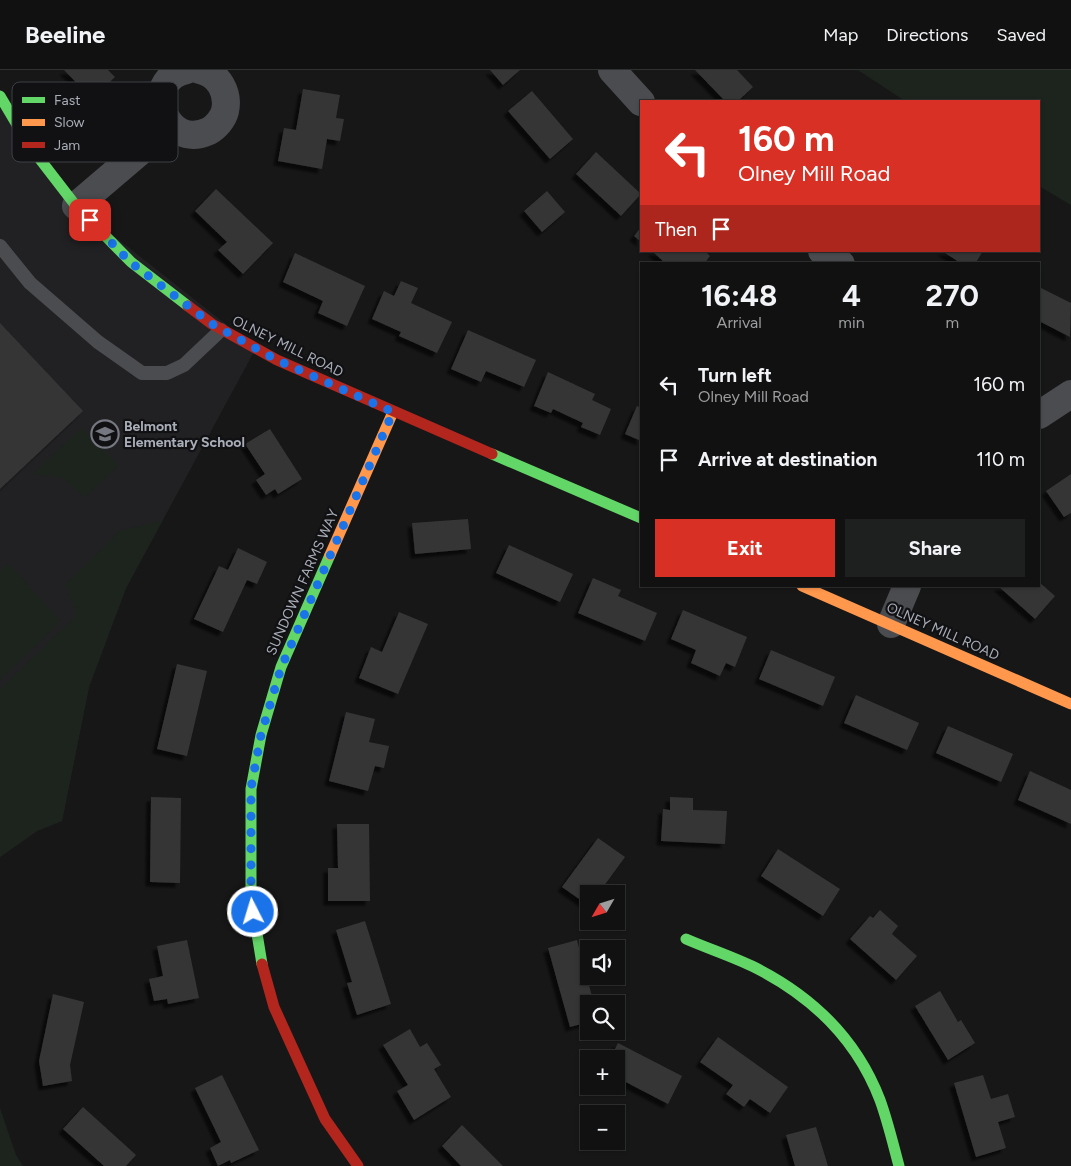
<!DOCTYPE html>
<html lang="en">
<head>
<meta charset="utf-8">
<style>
	body { margin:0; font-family:Figtree,sans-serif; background:#1e1f1f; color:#f1f3f6; height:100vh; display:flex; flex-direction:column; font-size:19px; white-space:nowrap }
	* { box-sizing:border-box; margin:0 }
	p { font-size:16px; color:#9c9d9f }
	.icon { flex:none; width:28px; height:28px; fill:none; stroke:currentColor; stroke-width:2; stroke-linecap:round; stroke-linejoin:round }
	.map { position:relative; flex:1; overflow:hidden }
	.details { position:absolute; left:640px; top:192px; width:400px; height:325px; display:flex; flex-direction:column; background:#111; border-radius:0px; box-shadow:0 1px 4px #0004,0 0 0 1px #303131 }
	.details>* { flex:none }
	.banner { position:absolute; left:640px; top:30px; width:400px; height:152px; border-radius:0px; box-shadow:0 1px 4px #0004,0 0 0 1px #303131; background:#d93025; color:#fff; overflow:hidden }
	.needle { width:32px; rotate:231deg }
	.fabs { position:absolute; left:580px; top:815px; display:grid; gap:10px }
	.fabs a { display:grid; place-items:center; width:45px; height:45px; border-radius:0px; background:#111; box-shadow:0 1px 4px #0004,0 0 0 1px #303131; font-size:25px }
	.pin { position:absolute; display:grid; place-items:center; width:42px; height:42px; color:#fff; margin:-21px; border-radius:10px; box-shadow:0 2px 8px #0006 }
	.me { position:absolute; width:55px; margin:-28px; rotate:355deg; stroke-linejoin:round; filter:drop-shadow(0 0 4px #0008) }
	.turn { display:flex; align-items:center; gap:18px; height:105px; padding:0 15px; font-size:22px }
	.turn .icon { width:65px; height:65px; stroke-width:2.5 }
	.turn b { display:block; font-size:35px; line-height:42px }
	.then { display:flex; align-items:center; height:48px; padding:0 15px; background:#0003; gap:10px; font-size:19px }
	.eta { display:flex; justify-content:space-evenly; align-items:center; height:85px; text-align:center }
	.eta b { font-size:30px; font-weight:700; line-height:35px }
	.button { display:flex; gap:10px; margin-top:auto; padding:10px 15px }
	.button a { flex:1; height:58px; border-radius:0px; background:#d93025; color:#fff; font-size:20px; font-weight:700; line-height:58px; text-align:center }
	.button a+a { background:#1e1f1f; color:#f1f3f6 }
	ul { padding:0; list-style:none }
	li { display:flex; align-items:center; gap:15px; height:75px; padding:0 15px }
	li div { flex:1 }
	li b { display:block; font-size:19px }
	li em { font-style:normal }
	header { display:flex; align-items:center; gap:30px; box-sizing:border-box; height:70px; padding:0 25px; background:#111; border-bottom:1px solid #303131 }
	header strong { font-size:24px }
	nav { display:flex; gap:28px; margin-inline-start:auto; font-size:18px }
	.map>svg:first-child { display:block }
</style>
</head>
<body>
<header>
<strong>Beeline</strong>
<nav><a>Map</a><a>Directions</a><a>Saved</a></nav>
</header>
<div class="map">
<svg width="1071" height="1096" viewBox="0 0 1071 1096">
	<defs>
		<filter id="shadow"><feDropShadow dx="-4.5" dy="4.5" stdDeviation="1" flood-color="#0009"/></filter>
	</defs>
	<rect width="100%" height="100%" fill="#171717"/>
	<!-- built -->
	<path fill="#212123" d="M0,26L76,136L256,278L126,518L89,617L62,751L37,761L0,787Z"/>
	<!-- green -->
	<path fill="#1d241e" d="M858,0H1071V135L1039,116V31H905Z
		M82,358L119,395L84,428L62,407L32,404Z
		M163,450L126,518L89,617L62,751L37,761L0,787V619L77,545L65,514L120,461Z
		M8,493L61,551L0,610V500Z
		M0,1038L16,1085L23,1096H0Z"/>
	<!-- building -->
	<path fill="#353536" filter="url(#shadow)" d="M64,0H108L115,7L92,29Z
		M490,0H520L503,15Z
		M695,0H737L753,17L738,31H725Z
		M303,19L340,25L336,48L344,49L340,71L327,69L322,99L278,91L284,58L296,60Z
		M532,21L573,69L550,89L508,41Z
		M596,82L641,124L621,146L576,104Z
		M216,119L273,173L243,204L218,180L227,172L195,141Z
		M547,121L565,142L542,162L524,141Z
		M641,157V172L634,166Z
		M652,181H705L710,186L704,194H666Z
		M942,181H983L975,194H962Z
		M295,183L365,216L347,256L318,243L323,231L283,212Z
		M401,211L418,218L411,233L452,252L437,283L399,266L401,262L372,249L384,221L394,226Z
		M1039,217L1071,233L1070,267L1039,251Z
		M0,253L83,341L0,419Z
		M468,260L536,290L524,317L486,301L481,312L451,299Z
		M548,302L595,324L592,330L611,339L600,365L581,357L583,353L553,339L551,343L534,336Z
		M637,336L641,338V371L625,364Z
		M270,359L302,409L278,424L275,419L266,425L256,410L265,404L245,374Z
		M1071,404V443L1064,447L1046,421Z
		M468,449L471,479L415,484L412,453Z
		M509,475L573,504L560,532L496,503Z
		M238,478L267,492L257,514L247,510L223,562L194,549L219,496L228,500Z
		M593,508L621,520L618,526L657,543L645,571L578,543Z
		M1039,512L1055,526L1035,549L998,516H1039Z
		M683,540L747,567L735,597L726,593L720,606L691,593L696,580L671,569Z
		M399,542L428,554L398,624L359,608L371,577L382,582Z
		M771,580L835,607L823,636L759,609Z
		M177,594L207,601L187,686L157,679Z
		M856,625L919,653L907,680L844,653Z
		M346,642L375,649L369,672L389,676L384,698L375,696L368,721L329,711Z
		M948,656L1013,684L1001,712L936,683Z
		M1030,701L1071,720V754L1018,730Z
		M151,727L181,728L180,813L150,812Z
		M670,727L693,728V740L727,741L725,774L661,771L663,739L670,740Z
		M337,754H369L370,831H328V798H338Z
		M598,768L625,787L598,824H589V836L562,817Z
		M778,779L840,819L823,846L761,806Z
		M880,840L898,856L892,864L917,886L896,910L850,869L870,846L873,848Z
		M365,851L391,934L357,945L347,913L352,912L336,860Z
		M187,870L199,928L168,934L167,929L154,931L149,909L163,906L157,876Z
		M577,870L594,934H589V952L570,957L548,878Z
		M940,921L958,952L961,950L975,973L948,990L915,936Z
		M53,924L84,932L70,995L72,1011L43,1016L39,991Z
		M410,959L420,977L427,973L441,995L434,999L451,1027L414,1050L397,1021L408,1015L383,975Z
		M718,967L788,1017L770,1043L750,1029L744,1037L726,1024L733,1015L700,992Z
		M618,973L682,1006L668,1034L616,1007V989H610Z
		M222,1005L259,1080L231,1093L230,1090L218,1096L210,1078L221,1072L195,1018Z
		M983,1005L991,1029L1008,1024L1015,1047L998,1052L1006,1078L976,1087L954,1013Z
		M83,1037L136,1085L126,1096H104L63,1059Z
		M462,1055L503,1096H461L442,1076Z
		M816,1057L828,1096H795L786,1065Z"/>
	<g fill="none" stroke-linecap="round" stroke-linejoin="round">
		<!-- lane -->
		<path stroke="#4b4c50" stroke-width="14" d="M0,176L30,213L98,272L142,303H167L184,295L221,260"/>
		<!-- street -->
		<path stroke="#4b4c50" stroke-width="28" d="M187,0C140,9 164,82 209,61C216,57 223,49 225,41C229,23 219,4 200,0
			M612,0L641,32
			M76,136L171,55
			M822,181L841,194
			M1039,345L1071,324
			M891,554L907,516"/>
		<!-- fast -->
		<path stroke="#63d668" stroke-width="11" d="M0,26L29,75L76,136L131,192L188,236
			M492,384L641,448
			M686,869C709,879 734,887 756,898C813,927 857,970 880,1030C888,1052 893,1074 899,1096
			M262,894L251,827V719L261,665L281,597L330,485"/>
		<!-- slow -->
		<path stroke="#ff974d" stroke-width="11" d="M330,485L393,342
			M802,516L1071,634"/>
		<!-- jam -->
		<path stroke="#b3261e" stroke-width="11" d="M188,236L212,254L277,290L492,384
			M262,894L274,937L325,1049L358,1096"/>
	</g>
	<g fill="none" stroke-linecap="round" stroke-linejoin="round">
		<!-- route -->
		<path stroke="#1a73e8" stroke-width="9" stroke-dasharray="0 16.2" d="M90,150L130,192L212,254L277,290L393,342L281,598L261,665L251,718V827L253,842"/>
	</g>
	<!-- icons -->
	<defs>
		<g id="school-ring" transform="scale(1.4375)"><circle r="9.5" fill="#111113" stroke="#757880" stroke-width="1.5"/><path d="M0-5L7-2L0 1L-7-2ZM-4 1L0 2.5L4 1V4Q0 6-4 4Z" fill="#757880"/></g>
	</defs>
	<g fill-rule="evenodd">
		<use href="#school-ring" x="105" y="364"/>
	</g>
	<g text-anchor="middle" stroke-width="4.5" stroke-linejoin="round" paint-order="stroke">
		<!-- street labels -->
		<g font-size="14" fill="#a8adb8" stroke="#111113">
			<text transform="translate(288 276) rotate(26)" y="5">OLNEY MILL ROAD</text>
			<text transform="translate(302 512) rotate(-66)" y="5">SUNDOWN FARMS WAY</text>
			<text transform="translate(943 561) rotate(24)" y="5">OLNEY MILL ROAD</text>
		</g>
		<!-- poi labels -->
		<g font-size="14" font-weight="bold" fill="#a8adb8" stroke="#111113" text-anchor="start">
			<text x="124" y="361">Belmont<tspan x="124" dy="16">Elementary School</tspan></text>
		</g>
	</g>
	<!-- legend -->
	<rect x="12" y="12" width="166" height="80" rx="8" fill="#111113" stroke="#3e4045" stroke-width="1"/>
	<rect x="22" y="27" width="23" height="6" fill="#63d668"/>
	<rect x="22" y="49" width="23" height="7" fill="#ff974d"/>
	<rect x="22" y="72" width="23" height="6" fill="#b3261e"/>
	<g font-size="14" fill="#a8adb8">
		<text x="54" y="35">Fast</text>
		<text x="54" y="57">Slow</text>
		<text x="54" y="80">Jam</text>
	</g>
</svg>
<div class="fabs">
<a><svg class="needle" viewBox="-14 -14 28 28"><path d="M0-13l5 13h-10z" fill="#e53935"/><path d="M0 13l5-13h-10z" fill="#9c9d9f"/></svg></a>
<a><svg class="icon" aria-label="sound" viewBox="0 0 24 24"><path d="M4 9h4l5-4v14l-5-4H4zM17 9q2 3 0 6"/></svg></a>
<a><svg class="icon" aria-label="search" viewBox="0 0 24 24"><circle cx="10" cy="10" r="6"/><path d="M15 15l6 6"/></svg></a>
<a>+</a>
<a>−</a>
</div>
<div class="pin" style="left:90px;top:150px;background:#d93025"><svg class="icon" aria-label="arrive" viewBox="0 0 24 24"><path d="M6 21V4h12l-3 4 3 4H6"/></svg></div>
<svg class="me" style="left:253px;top:842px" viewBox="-20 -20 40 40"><circle r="17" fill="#1a73e8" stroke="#fff" stroke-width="3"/><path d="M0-11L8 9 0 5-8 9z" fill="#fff"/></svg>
<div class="banner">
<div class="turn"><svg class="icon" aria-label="left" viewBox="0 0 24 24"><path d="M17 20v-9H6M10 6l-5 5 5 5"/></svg><div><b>160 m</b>Olney Mill Road</div></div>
<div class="then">Then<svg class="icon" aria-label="arrive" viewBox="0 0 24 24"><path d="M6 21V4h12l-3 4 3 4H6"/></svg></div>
</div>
<section class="details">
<div class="eta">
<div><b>16:48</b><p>Arrival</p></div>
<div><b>4</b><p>min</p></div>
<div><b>270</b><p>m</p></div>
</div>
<ul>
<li><svg class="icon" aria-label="left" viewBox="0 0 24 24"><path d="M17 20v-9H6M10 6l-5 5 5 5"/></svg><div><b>Turn left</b><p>Olney Mill Road</p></div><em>160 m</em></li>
<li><svg class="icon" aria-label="arrive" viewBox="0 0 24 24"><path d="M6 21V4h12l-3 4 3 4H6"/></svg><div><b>Arrive at destination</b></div><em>110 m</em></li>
</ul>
<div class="button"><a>Exit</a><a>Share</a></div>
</section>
</div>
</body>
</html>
